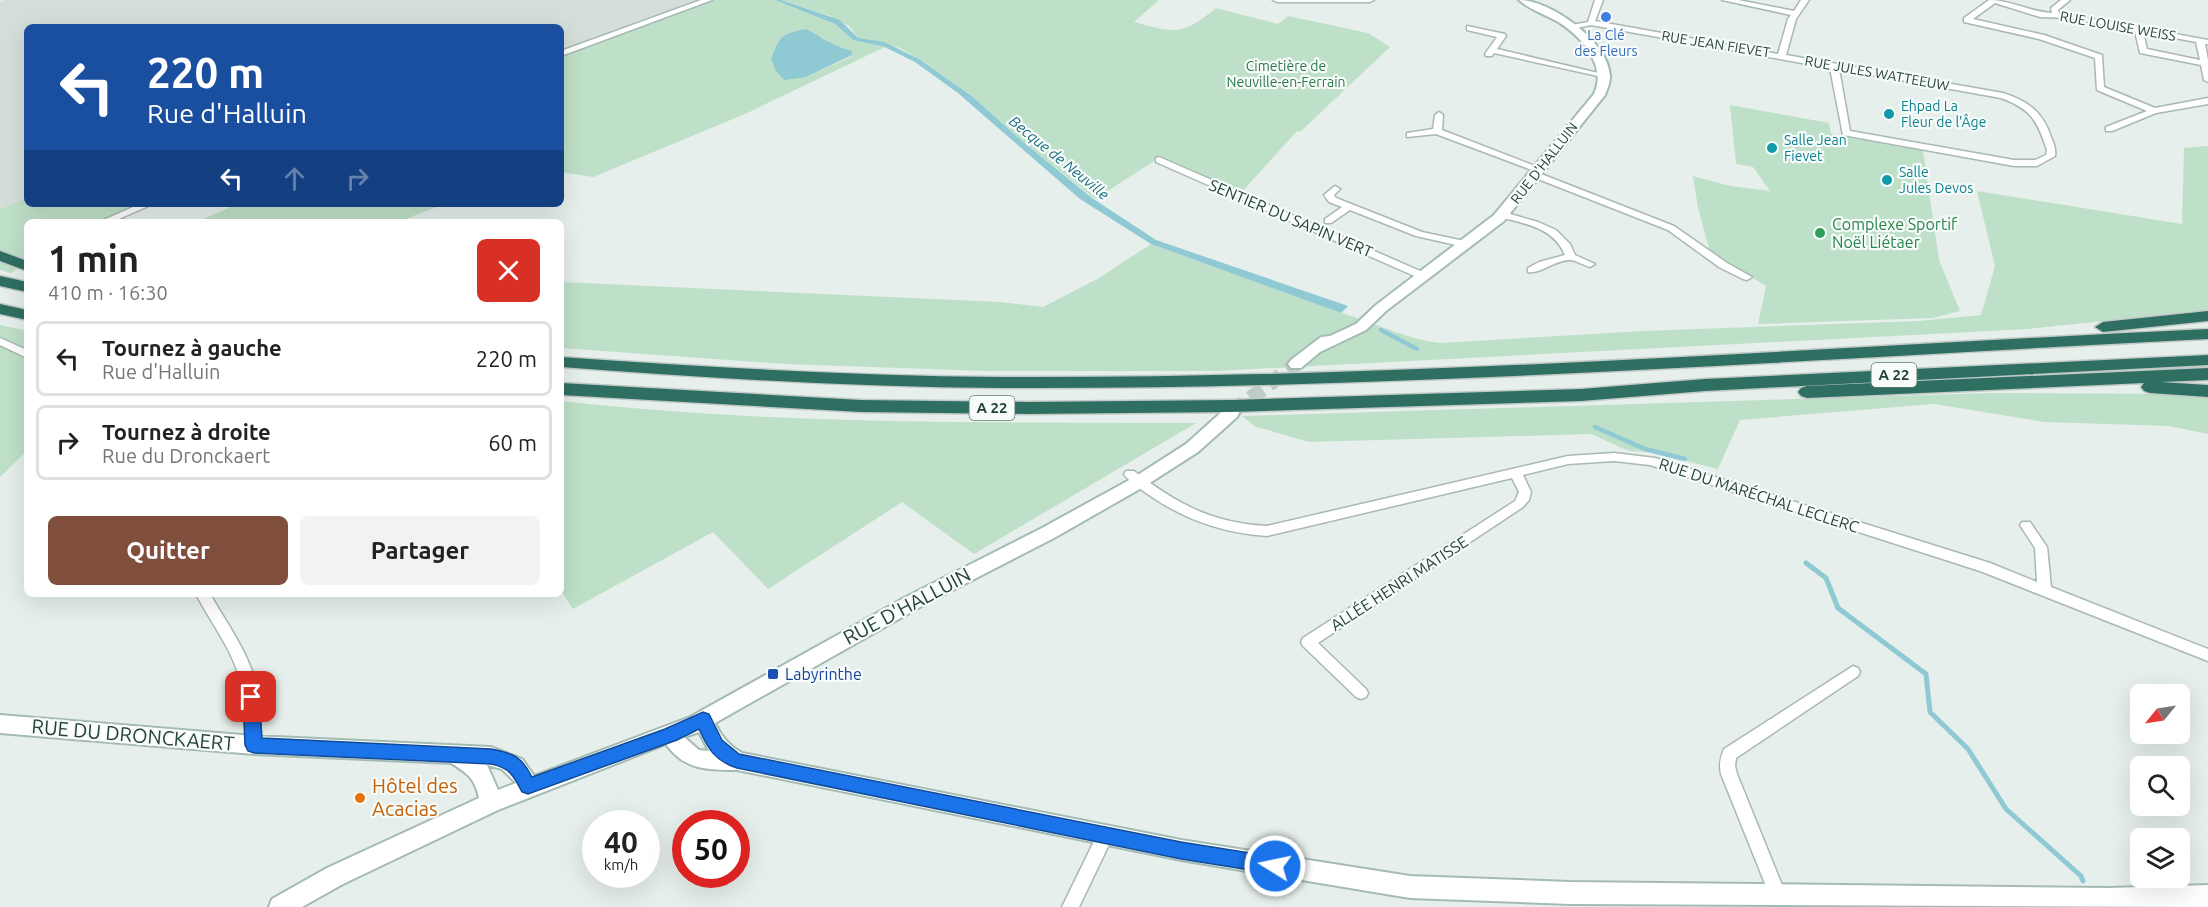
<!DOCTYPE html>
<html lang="fr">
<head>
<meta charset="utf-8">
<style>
	body { margin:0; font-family:Ubuntu,sans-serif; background:#f2f2f2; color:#222; height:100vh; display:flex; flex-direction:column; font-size:22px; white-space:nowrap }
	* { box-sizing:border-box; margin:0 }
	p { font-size:20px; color:#767676 }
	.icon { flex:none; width:33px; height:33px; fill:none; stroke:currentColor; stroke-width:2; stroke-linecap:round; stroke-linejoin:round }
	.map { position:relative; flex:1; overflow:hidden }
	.panel { position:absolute; left:24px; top:219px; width:540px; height:378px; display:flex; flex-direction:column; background:#fff; border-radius:9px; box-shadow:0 6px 24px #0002 }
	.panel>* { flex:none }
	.top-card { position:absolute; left:24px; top:24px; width:540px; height:183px; border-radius:9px; box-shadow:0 6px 24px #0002; background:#1a4fa0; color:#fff; overflow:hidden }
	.needle { width:39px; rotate:240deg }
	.buttons { position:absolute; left:2130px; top:684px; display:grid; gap:12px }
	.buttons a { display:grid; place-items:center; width:60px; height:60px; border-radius:9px; background:#fff; box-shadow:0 6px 24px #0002; font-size:30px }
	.speed { position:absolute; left:582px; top:810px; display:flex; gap:12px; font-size:30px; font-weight:700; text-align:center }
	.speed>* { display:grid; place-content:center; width:78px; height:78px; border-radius:50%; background:#fff; box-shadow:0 6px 24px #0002; line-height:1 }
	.speed small { font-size:15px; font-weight:400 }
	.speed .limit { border:9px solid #d22; background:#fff; color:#111 }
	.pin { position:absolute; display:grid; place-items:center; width:51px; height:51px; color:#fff; margin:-26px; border-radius:12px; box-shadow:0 3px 9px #0006 }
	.me { position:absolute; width:66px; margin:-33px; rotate:280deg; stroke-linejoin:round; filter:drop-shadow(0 0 4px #0008) }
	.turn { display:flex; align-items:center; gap:21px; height:126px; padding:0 24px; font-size:27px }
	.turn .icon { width:78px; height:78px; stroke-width:2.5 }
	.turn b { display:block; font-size:42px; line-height:51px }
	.lanes { display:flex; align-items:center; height:57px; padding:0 24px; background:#0003; justify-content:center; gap:30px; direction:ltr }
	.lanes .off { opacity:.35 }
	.round { display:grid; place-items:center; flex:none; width:63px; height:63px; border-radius:9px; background:#f2f2f2 }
	.head { display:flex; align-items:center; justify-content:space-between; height:102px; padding:0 24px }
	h1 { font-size:36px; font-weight:600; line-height:45px }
	.button { display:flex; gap:12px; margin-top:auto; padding:12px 24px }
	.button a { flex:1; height:69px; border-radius:9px; background:#804e3d; color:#fff; font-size:24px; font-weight:600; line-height:69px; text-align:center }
	.button a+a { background:#f2f2f2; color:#222 }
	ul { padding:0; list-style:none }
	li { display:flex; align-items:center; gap:18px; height:75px; margin:0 12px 9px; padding:0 12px; border:3px solid #e0e0e0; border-radius:9px }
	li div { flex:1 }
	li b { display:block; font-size:22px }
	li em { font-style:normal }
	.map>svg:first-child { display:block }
</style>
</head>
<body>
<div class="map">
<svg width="2208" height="907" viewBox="0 0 2208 907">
	<rect width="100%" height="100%" fill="#e6efeb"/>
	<!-- built -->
	<path fill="#d4dfda" d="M4,0H700L561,51V27H27V198L0,209V2Z"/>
	<!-- green -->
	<path fill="#bfe0c8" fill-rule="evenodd" d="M700,0H775L835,24L853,40L885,47L745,114L593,177L561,172V51ZM822,37L833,46L852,56L806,77Z
		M781,0H1159L1134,22C1175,33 1182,36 1216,8L1278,24L1288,16L1368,33L1390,47L1300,132L1297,131L1239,195L1159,158L1095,199L1022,141L973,97L919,59L900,48L858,38L849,26L830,16Z
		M1730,105L1829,123L1831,134L1923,151L1939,260L1960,311L1933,318L1758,324L1766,286L1710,252L1698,208L1693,176L1730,186L1770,191L1753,167L1736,164Z
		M2208,146V310L2028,329L1215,371H986L785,364L561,348V282L1000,302L1043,307L1099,278L1151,244L1341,313C1374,322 1405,339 1440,343L1643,331L1919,321L1981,315L1995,266L1977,191L2182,224L2184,148Z
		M27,198V204H143L99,222H27V263L11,273L0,270V209Z
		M237,204H444L398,222H197Z
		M0,325L27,331V451L0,477Z
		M1994,393L2189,394L2208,397V434L2169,426L2045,422L1934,404L1740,420L1718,469L1651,452L1629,451L1591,434L1309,442L1254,426L1242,416Z
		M561,401C772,425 985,422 1196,423L974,554L902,502L768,589L713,532L573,609L561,591Z"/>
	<!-- water -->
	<path fill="#8ec9d4" d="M775,0H781L840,20L858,38L884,42L919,59L973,97L1022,141L1092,198L1156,240L1348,306L1341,313L1151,244L1080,199L958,93L915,62L885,47L853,40L835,24Z
		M806,29C822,37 834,47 852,51V55L806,77L784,80L776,71L771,59C780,36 781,34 806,29Z"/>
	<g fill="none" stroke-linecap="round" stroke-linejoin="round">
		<!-- stream-far1 -->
		<path stroke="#8ec9d4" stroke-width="4.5" d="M1381,330L1417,349
			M1595,427L1645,449L1685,459"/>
		<!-- stream -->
		<path stroke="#8ec9d4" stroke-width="5" d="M1806,563L1826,578L1838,608L1926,674L1930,712L1968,749L2006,809L2081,876L2083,881"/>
		<!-- secondary-tunnel -->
		<path stroke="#bfccc8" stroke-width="15" stroke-dasharray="15 8" stroke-linecap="butt" d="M1232,412L1296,364"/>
		<!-- street casing -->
		<g stroke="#a8b8b2" stroke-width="3">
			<path id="street" d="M701,0H712L561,56V51Z
				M1273,0H1374L1370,2H1277Z
				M1595,0H1603L1595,21L1778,54L1788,19L1791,15L1722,0H1738L1794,11L1801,0H1809L1796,19L1786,55L2003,93C2028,101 2043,112 2051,137C2054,144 2056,149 2055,156L2037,166H2014L1843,135L1830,68L1591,25L1572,29V25L1588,22ZM1839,69L2001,98C2031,109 2037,120 2047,150L2046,155L2035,160H2014L1850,131Z
				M1989,0C2011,0 2030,12 2052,13L2051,8L2061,0H2070L2058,10L2059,13L2208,40V44H2205L2208,60V82L2204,80L2201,65L2140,53L2135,31L2070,18L2040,17L1995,3L1973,19L2044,35L2102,55L2104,87L2155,108L2208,98V104L2156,113L2112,131H2106V127L2147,111L2097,90L2095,58L2039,39L1964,22V18ZM2143,32L2196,42L2200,60L2147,49Z
				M1467,26L1505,34L1506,36L1497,49L1611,76L1607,78L1494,53L1492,56H1486L1485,54L1497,37L1467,30Z
				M1439,112L1443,115L1442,130L1545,170L1543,172H1537L1436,134L1407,137V133L1433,129L1435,115Z
				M1159,157L1427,274L1428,276L1427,278H1419L1156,162V158Z
				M1536,172L1674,226L1727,263L1752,277L1747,280L1743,279L1719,267L1668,230L1533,177L1531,175Z
				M1335,186L1340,189L1334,195L1336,198L1422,232L1469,242L1470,244L1465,247L1416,236L1350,210L1331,223H1325V219L1342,207L1329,202L1324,195Z
				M140,204H153L112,222H99Z
				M1503,212L1538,222L1556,230L1570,244L1575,255L1595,264L1590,267C1584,265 1577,261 1571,260C1556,259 1542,274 1528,272V268L1539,262L1565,255C1554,228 1526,224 1500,217L1498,215Z
				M0,338L27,350V358L0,345Z
				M1614,453L1655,458L1990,563L2037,582L2035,548L2020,525L2022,522H2030L2047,547L2051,587L2208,649V661L1980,571L1650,465L1614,461L1568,464L1523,475L1531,492L1529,500L1523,507L1318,643L1366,689L1368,693L1366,697L1361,699L1356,697L1303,646L1301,642L1303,638L1515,501L1519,492L1512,478L1267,536C1223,533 1185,520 1149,495C1141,489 1130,483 1124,474L1126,471H1134C1177,504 1212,523 1267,526L1568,456Z
				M196,594H210C226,622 246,649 255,680C260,701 260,724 261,745L259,750L254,752L249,750L247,745C245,724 246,701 240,680C232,649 211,623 196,594Z
				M1853,666L1858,668L1860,672L1858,676L1736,758L1735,766L1737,774L1786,895L1784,901L1778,903L1772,901L1721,774C1719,765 1720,758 1724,749Z
				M1106,827L1112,829L1114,834L1079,907H1062L1100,829Z"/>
		</g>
		<!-- secondary casing -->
		<g stroke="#a4bbb3" stroke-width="4">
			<path id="secondary" d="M1519,0C1550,0 1610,42 1610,77C1610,84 1607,89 1605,95L1504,221L1386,311L1366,330L1320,352L1301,368H1291L1288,364L1291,360L1321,337L1330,336L1356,324L1376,305L1494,215L1594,94C1607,67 1583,38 1560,23C1547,15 1530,10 1519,0Z
				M1231,408L1237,409L1239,413L1237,417L1198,452L1145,486L1054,538L920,607L715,723C721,736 729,746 742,753L1181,840L1410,876L1570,882L2108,888L2208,885V907L1570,904L1410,898L1181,860L737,770C708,770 684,770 666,744L498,810L343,884L302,907H269L272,899L327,868L479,798C475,778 467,773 451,763L254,754L0,733V715L254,736L491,747L522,759L534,776L690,717L906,597L1042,528L1133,478L1186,444L1225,409ZM699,732L709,751L699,750L684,737ZM487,765L502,769L516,783L498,790Z"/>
		</g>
		<!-- highway casing -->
		<g stroke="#c2cac8" stroke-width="3">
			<path id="highway" d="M0,251L27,261V271L0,261Z
				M0,276L27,282V292L0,286Z
				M0,304L27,310V320L0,314Z
				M2208,311V321L2103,332L2095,327L2103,322Z
				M2208,329V339C1806,359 1403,390 1000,388C853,387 707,378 561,367V357C707,367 853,376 1000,377C1403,379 1806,348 2208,329Z
				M2208,355V365L1705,391L1581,401L1231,412L1028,414L861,412L561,395V383L861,400L1028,402L1231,400L1581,389L1705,379Z
				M2208,368V380L2161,382L2208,385V397L2150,393L2144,391L2141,387L2144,383L1807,398L1801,396L1798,392L1801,388L1807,386Z"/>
		</g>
		<!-- street -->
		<use href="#street" fill="#fff" fill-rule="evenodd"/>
		<!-- secondary -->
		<use href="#secondary" fill="#fff" fill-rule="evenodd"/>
		<!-- highway -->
		<use href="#highway" fill="#2f6f62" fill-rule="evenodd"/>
	</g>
	<!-- route -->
	<path fill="#1a73e8" stroke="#114b97" stroke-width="1.5" d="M251,690L257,692L259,697L262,738L491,749C513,753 522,757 532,777L665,729L703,712L709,714L722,740L739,754L1181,842L1275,857L1281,859L1284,866L1281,872L1275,874L1181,859L737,768C715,761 708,749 699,729L677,740L528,794L522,792C514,776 509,767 491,764L254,753L248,751L245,745L243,697L245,692Z"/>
	<!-- markers -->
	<circle fill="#3f7fe0" stroke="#f7fbf9" stroke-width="2" cx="1606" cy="17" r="6"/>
	<g fill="#0f9aa8" stroke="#f7fbf9" stroke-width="2">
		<circle cx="1889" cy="114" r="6"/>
		<circle cx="1772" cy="148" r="6"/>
		<circle cx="1887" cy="180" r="6"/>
	</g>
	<circle fill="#2e9e5b" stroke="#f7fbf9" stroke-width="2" cx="1820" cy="233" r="6"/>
	<rect fill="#1a4fb4" stroke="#f7fbf9" stroke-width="2" x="767" y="668" width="12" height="12" rx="3"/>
	<circle fill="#e8710a" stroke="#f7fbf9" stroke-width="2" cx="360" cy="798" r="6"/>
	<g text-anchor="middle" stroke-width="4.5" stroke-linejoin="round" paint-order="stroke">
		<!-- far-street labels -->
		<g font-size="14" fill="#24423a" stroke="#f7fbf9">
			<text transform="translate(2118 26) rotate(10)" y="5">RUE LOUISE WEISS</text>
			<text transform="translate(1716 44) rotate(9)" y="5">RUE JEAN FIEVET</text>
			<text transform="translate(1877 73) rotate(10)" y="5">RUE JULES WATTEEUW</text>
			<text transform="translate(1544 163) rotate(-52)" y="5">RUE D'HALLUIN</text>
		</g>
		<!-- far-shop labels -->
		<g font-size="14" fill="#366cbe" stroke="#f7fbf9">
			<text x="1606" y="40">La Clé<tspan x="1606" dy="16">des Fleurs</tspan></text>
		</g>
		<!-- far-park labels -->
		<g font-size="14" fill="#2d7a4b" stroke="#f7fbf9">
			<text x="1286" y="71">Cimetière de<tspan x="1286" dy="16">Neuville-en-Ferrain</tspan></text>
		</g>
		<!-- far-culture labels -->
		<g font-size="14" fill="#0d838f" stroke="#f7fbf9" text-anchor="start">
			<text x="1901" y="111">Ehpad La<tspan x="1901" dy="16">Fleur de l'Âge</tspan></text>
			<text x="1784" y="145">Salle Jean<tspan x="1784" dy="16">Fievet</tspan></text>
			<text x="1899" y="177">Salle<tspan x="1899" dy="16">Jules Devos</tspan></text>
		</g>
		<!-- far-water labels -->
		<g font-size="15" font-style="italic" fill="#1c6f80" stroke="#f7fbf9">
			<text transform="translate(1059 158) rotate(39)" y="5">Becque de Neuville</text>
		</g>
		<!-- shield labels -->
		<g fill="#f7fbf9" stroke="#637a73" stroke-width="1.5">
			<rect x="1871.5" y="363" width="45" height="24" rx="4.5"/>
			<rect x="969.5" y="396" width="45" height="24" rx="4.5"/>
		</g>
		<g font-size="15" font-weight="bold" fill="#24423a">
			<text x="1894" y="380">A 22</text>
			<text x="992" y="413">A 22</text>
		</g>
		<!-- street labels -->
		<g font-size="16" fill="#24423a" stroke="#f7fbf9">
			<text transform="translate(1291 218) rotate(23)" y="6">SENTIER DU SAPIN VERT</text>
			<text transform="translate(1759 495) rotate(18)" y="6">RUE DU MARÉCHAL LECLERC</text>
			<text transform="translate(1399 583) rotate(-33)" y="6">ALLÉE HENRI MATISSE</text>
		</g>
		<!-- leisure labels -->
		<g font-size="16" fill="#27864d" stroke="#f7fbf9" text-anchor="start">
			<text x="1832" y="230">Complexe Sportif<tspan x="1832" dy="18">Noël Liétaer</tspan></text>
		</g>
		<!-- transit labels -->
		<g font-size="16" fill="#164399" stroke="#f7fbf9" text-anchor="start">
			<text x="785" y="680">Labyrinthe</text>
		</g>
		<!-- near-street labels -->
		<g font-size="20" fill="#24423a" stroke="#f7fbf9">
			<text transform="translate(907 606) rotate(-28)" y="7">RUE D'HALLUIN</text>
			<text transform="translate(133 735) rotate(5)" y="7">RUE DU DRONCKAERT</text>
		</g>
		<!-- near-food labels -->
		<g font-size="20" fill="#c56008" stroke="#f7fbf9" text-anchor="start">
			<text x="372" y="793">Hôtel des<tspan x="372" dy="23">Acacias</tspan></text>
		</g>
	</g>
</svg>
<div class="buttons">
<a><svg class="needle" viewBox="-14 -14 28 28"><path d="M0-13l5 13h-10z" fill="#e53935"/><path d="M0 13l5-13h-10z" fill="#767676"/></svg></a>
<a><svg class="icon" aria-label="search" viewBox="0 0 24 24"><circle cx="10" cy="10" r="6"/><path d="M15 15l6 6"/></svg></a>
<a><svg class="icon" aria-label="layers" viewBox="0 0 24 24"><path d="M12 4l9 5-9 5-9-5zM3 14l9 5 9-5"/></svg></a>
</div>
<div class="speed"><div>40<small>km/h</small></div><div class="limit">50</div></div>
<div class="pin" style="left:251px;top:697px;background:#d93025"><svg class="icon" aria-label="arrive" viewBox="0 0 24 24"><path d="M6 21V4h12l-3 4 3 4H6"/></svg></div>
<svg class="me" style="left:1275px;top:866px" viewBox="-20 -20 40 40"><circle r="17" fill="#1a73e8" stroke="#fff" stroke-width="3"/><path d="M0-11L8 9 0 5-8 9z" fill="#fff"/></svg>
<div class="top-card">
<div class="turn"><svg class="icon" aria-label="left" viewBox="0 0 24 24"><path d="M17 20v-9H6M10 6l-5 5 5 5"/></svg><div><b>220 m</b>Rue d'Halluin</div></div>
<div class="lanes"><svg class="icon" aria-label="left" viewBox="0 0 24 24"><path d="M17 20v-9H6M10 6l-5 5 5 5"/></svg><svg class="icon off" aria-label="ahead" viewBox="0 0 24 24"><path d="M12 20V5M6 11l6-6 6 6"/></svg><svg class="icon off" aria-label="right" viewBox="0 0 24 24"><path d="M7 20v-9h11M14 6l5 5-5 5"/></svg></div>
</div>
<section class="panel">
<div class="head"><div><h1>1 min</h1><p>410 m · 16:30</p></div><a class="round" style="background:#d93025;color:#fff"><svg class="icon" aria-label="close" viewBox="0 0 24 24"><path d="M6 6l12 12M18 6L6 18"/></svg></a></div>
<ul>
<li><svg class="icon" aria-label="left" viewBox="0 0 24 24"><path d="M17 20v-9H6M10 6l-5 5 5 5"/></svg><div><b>Tournez à gauche</b><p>Rue d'Halluin</p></div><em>220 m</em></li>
<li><svg class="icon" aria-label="right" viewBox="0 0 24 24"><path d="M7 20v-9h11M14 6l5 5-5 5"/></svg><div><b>Tournez à droite</b><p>Rue du Dronckaert</p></div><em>60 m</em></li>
</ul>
<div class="button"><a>Quitter</a><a>Partager</a></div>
</section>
</div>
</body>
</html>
